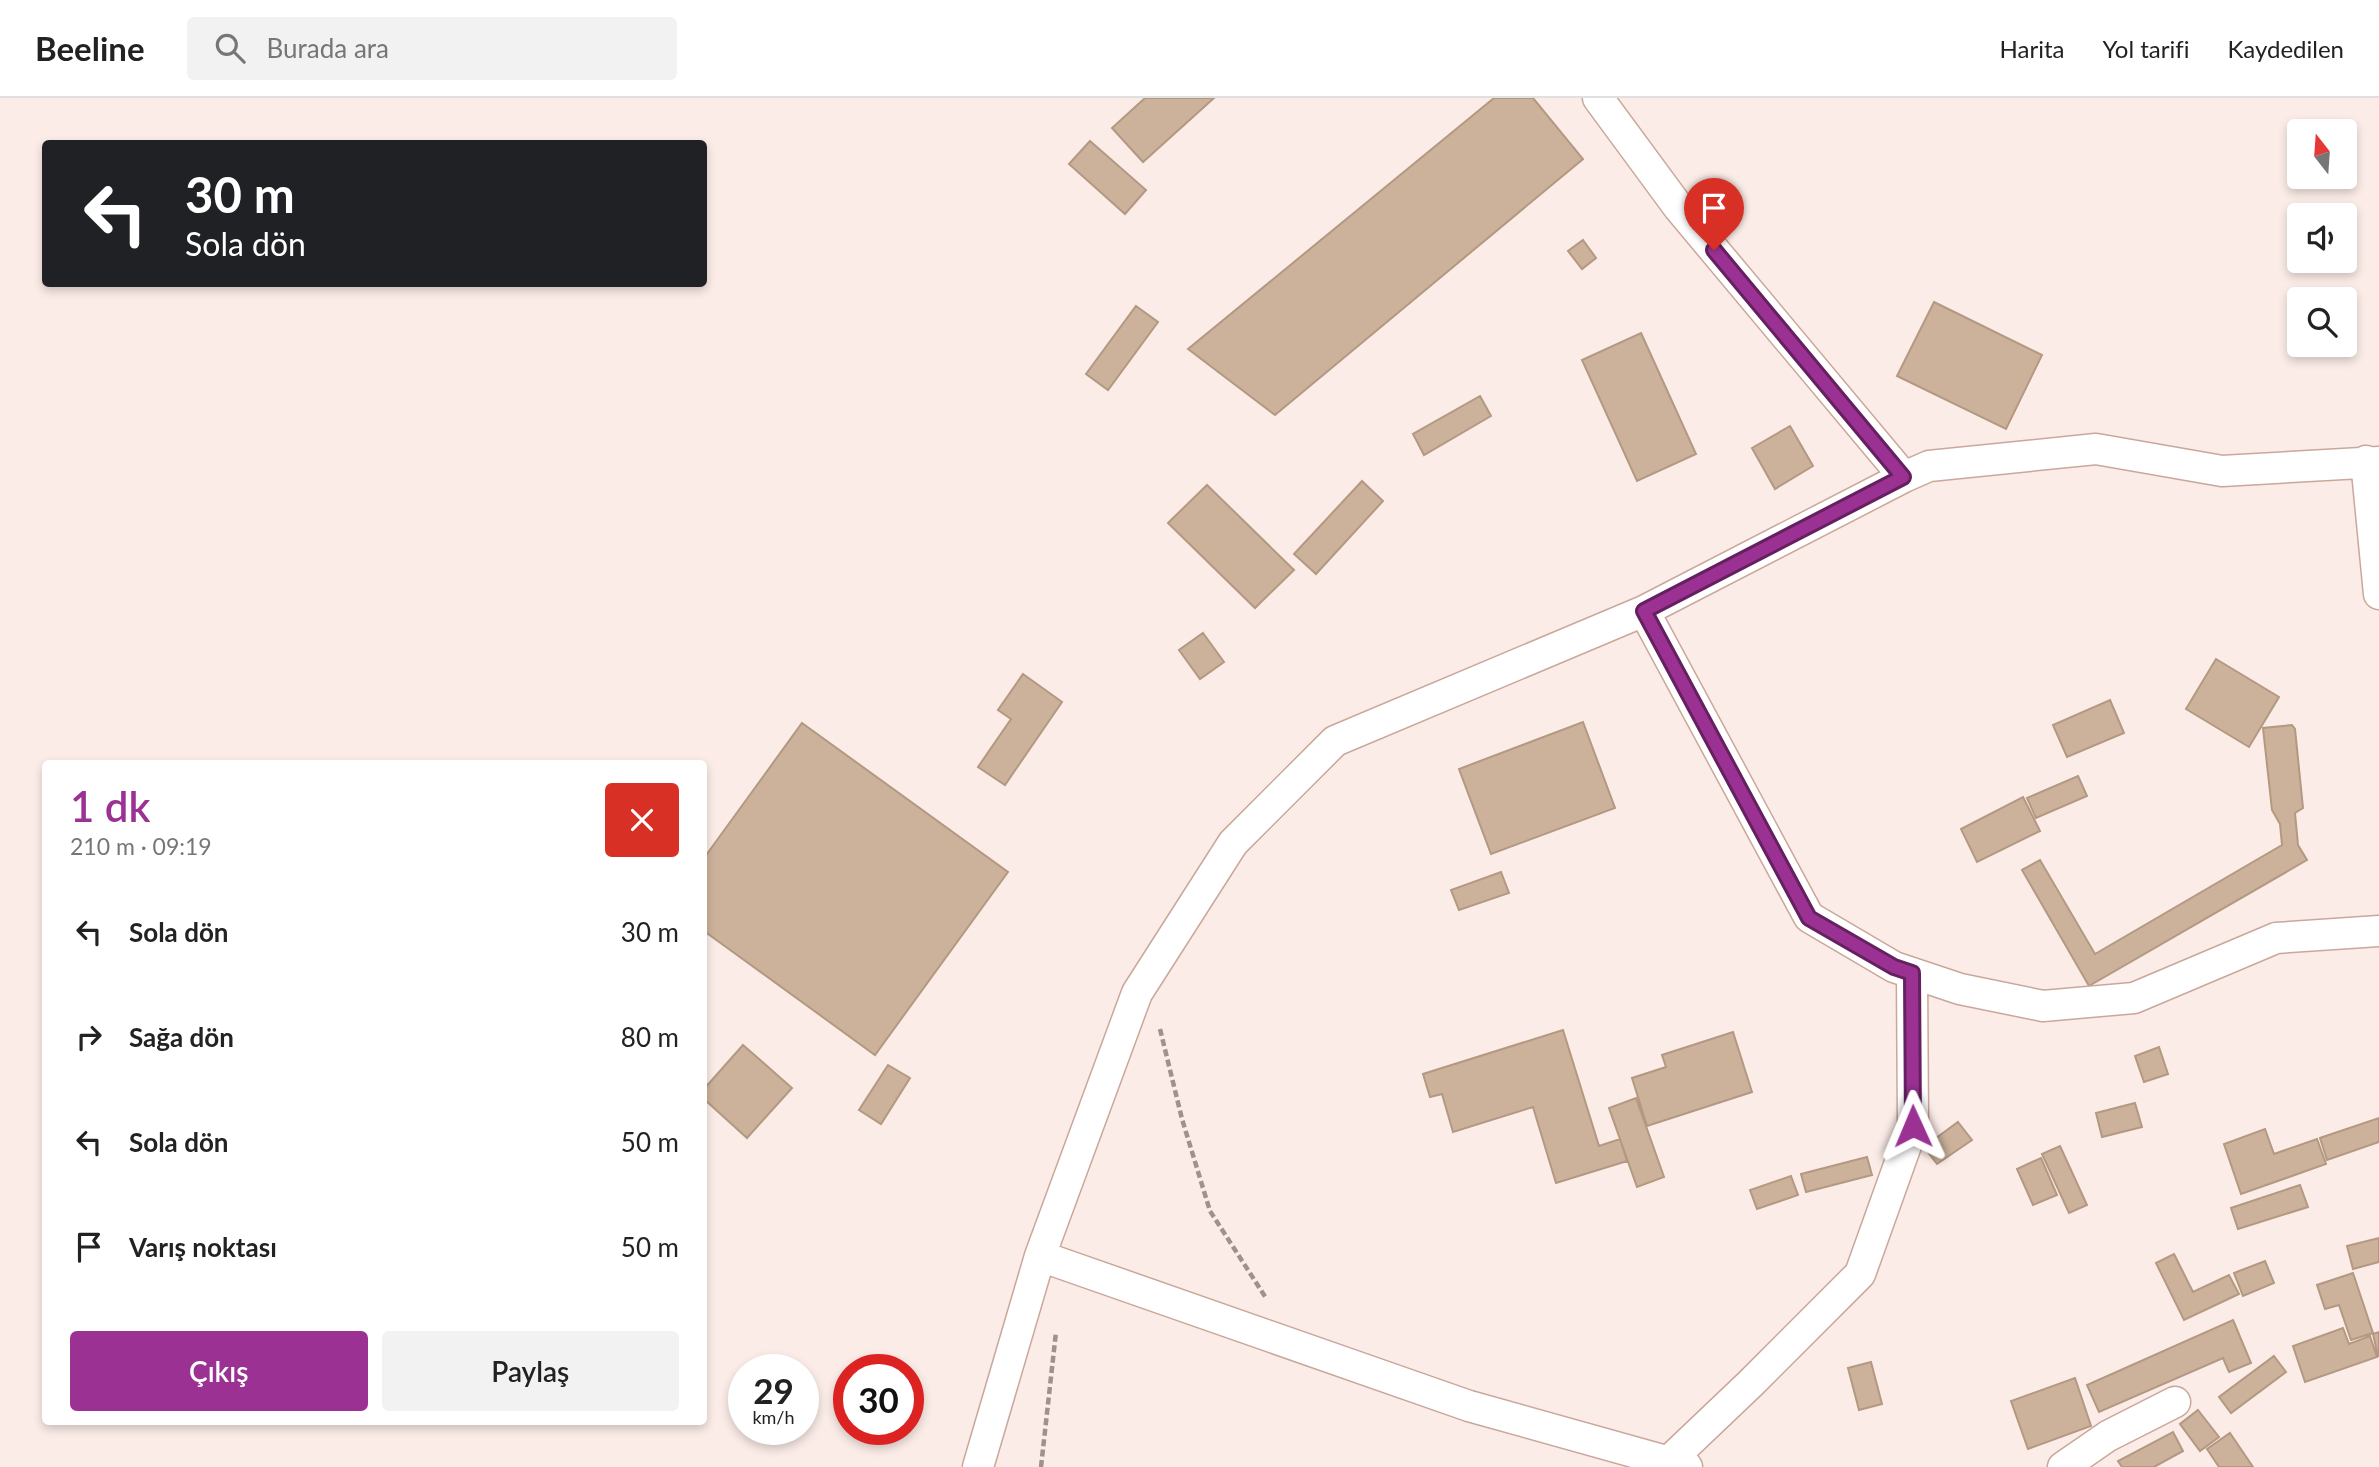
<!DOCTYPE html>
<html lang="tr">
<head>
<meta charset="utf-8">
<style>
	body { margin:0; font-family:Lato,sans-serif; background:#f2f2f2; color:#222; height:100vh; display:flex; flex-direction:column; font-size:26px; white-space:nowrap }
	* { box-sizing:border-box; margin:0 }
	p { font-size:23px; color:#767676 }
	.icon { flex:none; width:38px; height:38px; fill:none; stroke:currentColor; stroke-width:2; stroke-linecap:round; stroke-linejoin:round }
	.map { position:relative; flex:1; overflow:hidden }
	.drawer { position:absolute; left:42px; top:662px; width:665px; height:665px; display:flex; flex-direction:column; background:#fff; border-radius:7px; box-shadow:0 4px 10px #0003 }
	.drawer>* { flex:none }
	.top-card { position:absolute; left:42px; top:42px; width:665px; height:147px; border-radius:7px; box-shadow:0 4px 10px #0003; background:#202124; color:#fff; overflow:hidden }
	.needle { width:46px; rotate:343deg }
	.fabs { position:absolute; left:2287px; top:21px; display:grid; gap:14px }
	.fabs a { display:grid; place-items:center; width:70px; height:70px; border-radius:7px; background:#fff; box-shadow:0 4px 10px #0003; font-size:35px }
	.speed { position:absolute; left:728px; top:1256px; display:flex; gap:14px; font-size:35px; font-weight:700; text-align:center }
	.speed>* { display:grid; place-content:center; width:91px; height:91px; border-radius:50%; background:#fff; box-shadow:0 4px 10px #0003; line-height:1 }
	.speed small { font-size:18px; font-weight:400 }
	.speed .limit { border:10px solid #d22; background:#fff; color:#111 }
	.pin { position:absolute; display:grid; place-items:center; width:60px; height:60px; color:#fff; margin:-72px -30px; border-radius:50% 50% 50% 0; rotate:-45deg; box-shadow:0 0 7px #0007 }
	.pin .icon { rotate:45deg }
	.me { position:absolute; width:77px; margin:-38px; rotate:359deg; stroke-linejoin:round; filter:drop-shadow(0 0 5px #0008) }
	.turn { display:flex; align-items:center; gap:24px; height:147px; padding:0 28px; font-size:32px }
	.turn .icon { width:91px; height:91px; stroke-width:2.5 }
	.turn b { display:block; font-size:49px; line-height:60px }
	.round { display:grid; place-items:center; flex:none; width:74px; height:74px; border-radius:7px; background:#f2f2f2 }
	.head { display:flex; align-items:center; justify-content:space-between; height:119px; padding:0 28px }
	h1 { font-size:42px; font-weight:600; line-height:52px; color:#9b3193 }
	.action { display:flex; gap:14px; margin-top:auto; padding:14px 28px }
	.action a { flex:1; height:80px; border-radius:7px; background:#9b3193; color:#fff; font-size:28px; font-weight:600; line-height:80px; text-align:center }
	.action a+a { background:#f2f2f2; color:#222 }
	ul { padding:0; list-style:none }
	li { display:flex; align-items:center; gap:21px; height:105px; padding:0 28px }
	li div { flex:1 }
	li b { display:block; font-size:26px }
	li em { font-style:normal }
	header { display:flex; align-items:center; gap:42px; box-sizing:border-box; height:98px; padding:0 35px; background:#fff; border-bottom:2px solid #e0e0e0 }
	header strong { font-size:33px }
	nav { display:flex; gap:38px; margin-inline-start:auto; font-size:24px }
	.search { width:490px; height:63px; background:#f2f2f2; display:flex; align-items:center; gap:18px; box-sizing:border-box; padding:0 24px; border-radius:7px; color:#767676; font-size:26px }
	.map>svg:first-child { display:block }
</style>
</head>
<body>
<header>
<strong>Beeline</strong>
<div class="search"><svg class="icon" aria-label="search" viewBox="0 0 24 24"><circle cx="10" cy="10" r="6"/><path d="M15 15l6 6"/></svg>Burada ara</div>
<nav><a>Harita</a><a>Yol tarifi</a><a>Kaydedilen</a></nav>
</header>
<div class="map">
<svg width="2379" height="1369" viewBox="0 0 2379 1369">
	<rect width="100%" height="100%" fill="#fbece7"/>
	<!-- building -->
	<path fill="#cdb29b" stroke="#b39882" stroke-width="2" d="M1145,0H1214L1143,64L1112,30Z
		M1494,0H1533L1583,61L1275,317L1188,251Z
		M1090,43L1146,92L1125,116L1069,66Z
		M1583,142L1596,160L1582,171L1568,153Z
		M1934,204L2042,257L2006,331L1897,278Z
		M1136,208L1158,224L1108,292L1086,276Z
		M1641,235L1696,356L1637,383L1582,262Z
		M1480,298L1491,318L1424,357L1413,336Z
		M1790,328L1813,368L1775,391L1752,350Z
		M1362,383L1383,403L1316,476L1294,456Z
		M1207,387L1294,472L1255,510L1168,425Z
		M1203,535L1224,564L1200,581L1179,552Z
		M2216,561L2279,599L2249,649L2186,611Z
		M1023,576L1062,604L1005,687L978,669L1011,621L998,612Z
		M2110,602L2124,635L2067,659L2053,627Z
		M1583,624L1615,710L1491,756L1459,671Z
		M802,625L1008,774L875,957L704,833V760Z
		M2292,627L2295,631L2303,710L2295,715L2298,747L2307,762L2089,888L2022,772L2040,762L2095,856L2282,747L2280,726L2272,712L2263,630Z
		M2078,678L2087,698L2036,720L2027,700Z
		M2023,699L2040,733L1977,764L1961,731Z
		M1501,774L1509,795L1459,812L1451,792Z
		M1563,932L1599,1048L1620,1041L1627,1063L1556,1085L1533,1009L1453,1034L1442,996L1430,999L1423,976Z
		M1733,934L1752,994L1647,1028L1632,980L1666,969L1662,957Z
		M743,947L792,990L747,1040L704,1001V991Z
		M2159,949L2168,976L2144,984L2135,958Z
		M888,967L910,980L881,1026L859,1012Z
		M1636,1000L1664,1079L1637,1089L1609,1010Z
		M2135,1005L2142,1029L2102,1039L2096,1015Z
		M2379,1020V1044L2327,1062L2320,1040Z
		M1958,1024L1972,1042L1937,1066L1924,1049Z
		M2265,1031L2274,1056L2317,1041L2326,1066L2241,1096L2224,1046Z
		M2060,1048L2087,1107L2069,1115L2042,1056Z
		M1867,1059L1872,1077L1806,1094L1801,1076Z
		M2041,1060L2057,1097L2033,1107L2017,1071Z
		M1791,1078L1798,1097L1757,1111L1750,1092Z
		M2300,1087L2308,1109L2238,1131L2231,1110Z
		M2379,1140V1164L2353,1171L2347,1148Z
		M2174,1156L2193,1194L2229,1177L2239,1196L2184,1222L2156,1165Z
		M2265,1163L2274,1185L2243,1198L2234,1175Z
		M2353,1175L2373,1235L2351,1242L2339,1207L2325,1211L2317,1187Z
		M2233,1222L2251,1265L2229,1274L2223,1260L2099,1314L2087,1287Z
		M2343,1230L2349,1246L2370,1238L2377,1259L2305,1284L2293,1248Z
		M2379,1234V1258H2378L2373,1236Z
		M2274,1258L2286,1274L2231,1315L2219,1299Z
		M1871,1264L1882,1306L1859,1312L1848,1270Z
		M2075,1280L2091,1328L2028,1351L2011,1303Z
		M2198,1312L2219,1339L2200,1353L2180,1326Z
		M2173,1334L2183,1353L2154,1369H2122L2118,1363Z
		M2230,1335L2253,1369H2219L2207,1351Z"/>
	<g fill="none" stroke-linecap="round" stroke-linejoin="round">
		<!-- minor casing -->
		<g stroke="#caa79b" stroke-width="33">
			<path id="minor" d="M1598,0L1679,110L1904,379
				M2366,363L2379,496
				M1644,513L1809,819L1894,869L1960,891L2043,908L2134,900L2276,840L2379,833
				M1040,1158L1469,1308L1687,1369
				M1668,1364L1750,1286L1860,1176L1913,1028L1912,875
				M978,1369L1040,1158L1137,895L1233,745L1335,643L1644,513L1904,379L1929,368L2096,351L2222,373L2379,364
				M2063,1369L2108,1338L2175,1304"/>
		</g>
		<!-- path -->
		<path stroke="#a0918c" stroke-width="4.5" stroke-dasharray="7 3.5" stroke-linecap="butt" d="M1160,931L1182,1021L1210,1113L1266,1200
			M1041,1369L1056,1234"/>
		<!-- minor -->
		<use href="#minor" stroke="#fff" stroke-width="30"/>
	</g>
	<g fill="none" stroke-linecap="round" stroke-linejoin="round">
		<!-- route casing -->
		<g stroke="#652060" stroke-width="18">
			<path id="route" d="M1714,152L1903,379L1644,513L1809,820L1894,869L1912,875L1913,1028"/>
		</g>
		<!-- route -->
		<use href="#route" stroke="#9b3193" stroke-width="12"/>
	</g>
</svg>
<div class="fabs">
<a><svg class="needle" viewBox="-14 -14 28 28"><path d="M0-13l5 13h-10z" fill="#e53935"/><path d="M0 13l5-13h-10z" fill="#767676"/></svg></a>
<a><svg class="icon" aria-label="sound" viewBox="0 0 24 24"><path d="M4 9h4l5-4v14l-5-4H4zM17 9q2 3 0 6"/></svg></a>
<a><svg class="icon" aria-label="search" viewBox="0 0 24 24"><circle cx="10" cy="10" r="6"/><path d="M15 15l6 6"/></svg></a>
</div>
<div class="speed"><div>29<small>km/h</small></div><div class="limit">30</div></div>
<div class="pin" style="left:1714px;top:152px;background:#d93025"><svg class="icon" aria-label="arrive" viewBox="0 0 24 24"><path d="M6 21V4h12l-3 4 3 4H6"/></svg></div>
<svg class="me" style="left:1913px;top:1028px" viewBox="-20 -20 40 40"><path d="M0-17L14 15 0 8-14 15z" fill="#9b3193" stroke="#fff" stroke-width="4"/></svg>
<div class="top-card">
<div class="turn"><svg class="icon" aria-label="left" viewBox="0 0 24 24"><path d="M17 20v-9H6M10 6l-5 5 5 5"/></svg><div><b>30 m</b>Sola dön</div></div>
</div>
<section class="drawer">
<div class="head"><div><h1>1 dk</h1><p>210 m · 09:19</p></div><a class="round" style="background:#d93025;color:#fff"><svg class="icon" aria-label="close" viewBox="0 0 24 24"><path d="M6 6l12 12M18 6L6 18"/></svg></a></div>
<ul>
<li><svg class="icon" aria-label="left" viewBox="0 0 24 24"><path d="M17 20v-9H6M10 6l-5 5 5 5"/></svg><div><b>Sola dön</b></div><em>30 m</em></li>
<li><svg class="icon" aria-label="right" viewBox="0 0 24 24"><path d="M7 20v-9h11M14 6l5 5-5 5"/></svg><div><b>Sağa dön</b></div><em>80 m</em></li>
<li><svg class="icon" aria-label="left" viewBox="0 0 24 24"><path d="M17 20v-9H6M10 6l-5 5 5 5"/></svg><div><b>Sola dön</b></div><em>50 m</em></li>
<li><svg class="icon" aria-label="arrive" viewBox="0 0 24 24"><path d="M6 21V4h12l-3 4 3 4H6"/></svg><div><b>Varış noktası</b></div><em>50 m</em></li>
</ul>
<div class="action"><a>Çıkış</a><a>Paylaş</a></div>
</section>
</div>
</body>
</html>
